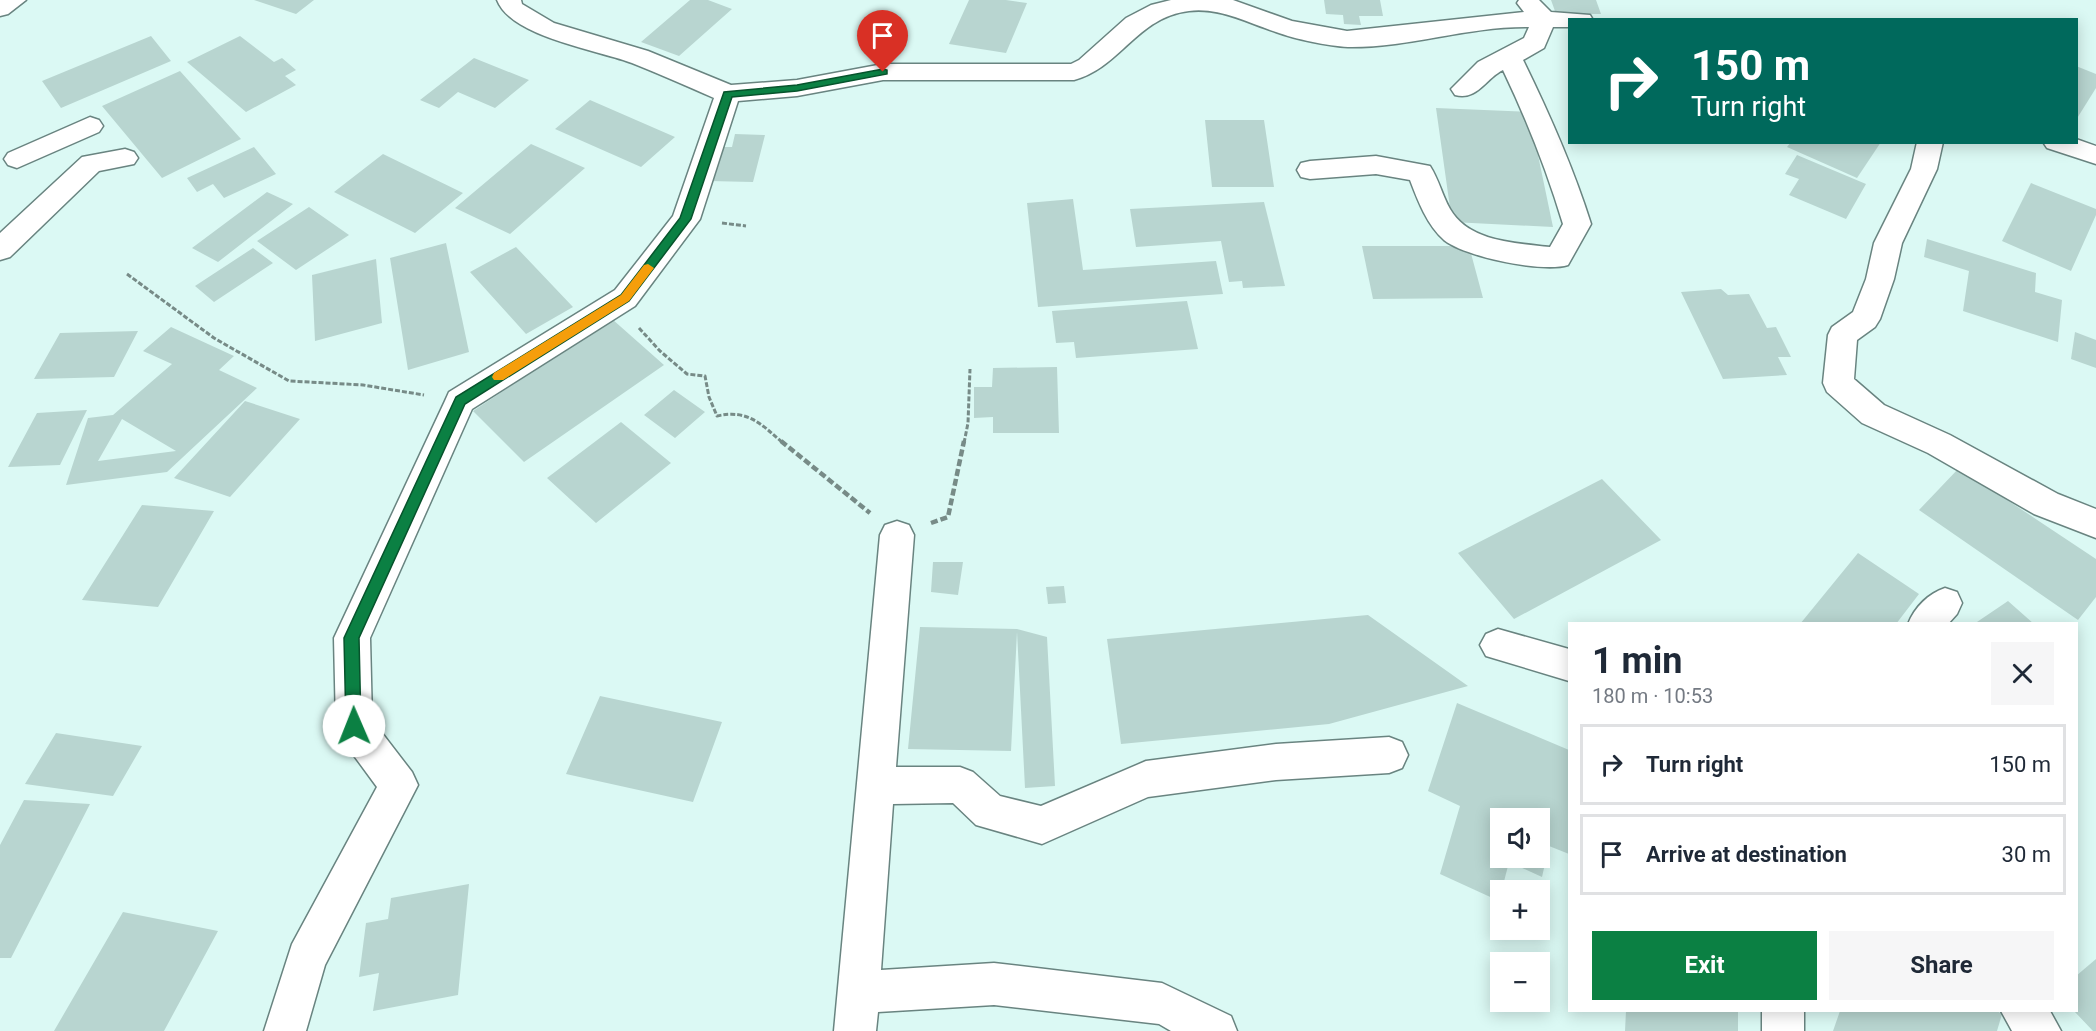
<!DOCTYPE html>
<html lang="en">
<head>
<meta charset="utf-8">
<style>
	body { margin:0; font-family:Roboto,sans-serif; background:#f6f6f7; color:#1f2937; height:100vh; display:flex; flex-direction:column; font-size:22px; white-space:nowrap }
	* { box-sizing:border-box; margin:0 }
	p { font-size:20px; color:#747a83 }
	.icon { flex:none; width:33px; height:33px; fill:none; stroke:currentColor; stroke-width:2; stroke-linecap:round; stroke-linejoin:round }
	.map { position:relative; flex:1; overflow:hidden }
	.drawer { position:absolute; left:1568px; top:622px; width:510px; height:390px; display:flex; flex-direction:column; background:#fff; border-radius:0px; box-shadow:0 3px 15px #0003 }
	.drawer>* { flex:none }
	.hud { position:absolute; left:1568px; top:18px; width:510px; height:126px; border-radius:0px; box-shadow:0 3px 15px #0003; background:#00695c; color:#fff; overflow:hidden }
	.buttons { position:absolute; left:1490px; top:808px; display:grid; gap:12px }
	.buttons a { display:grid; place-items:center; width:60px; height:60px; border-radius:0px; background:#fff; box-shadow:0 3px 15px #0003; font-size:30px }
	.pin { position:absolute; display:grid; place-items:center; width:51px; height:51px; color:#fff; margin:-62px -26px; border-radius:50% 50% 50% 0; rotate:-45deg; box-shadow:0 0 6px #0007 }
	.pin .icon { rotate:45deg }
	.me { position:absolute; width:66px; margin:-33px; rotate:359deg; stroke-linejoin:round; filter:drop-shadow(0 0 4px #0008) }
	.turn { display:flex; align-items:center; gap:21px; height:126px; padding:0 24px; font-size:27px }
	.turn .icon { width:78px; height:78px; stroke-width:2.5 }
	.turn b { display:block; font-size:42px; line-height:51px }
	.round { display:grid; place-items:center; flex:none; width:63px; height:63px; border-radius:0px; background:#f6f6f7 }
	.head { display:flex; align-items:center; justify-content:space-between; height:102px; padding:0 24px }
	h1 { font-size:36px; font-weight:700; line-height:45px }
	.action { display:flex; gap:12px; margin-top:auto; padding:12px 24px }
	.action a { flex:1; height:69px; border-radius:0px; background:#0b8043; color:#fff; font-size:24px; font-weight:700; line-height:69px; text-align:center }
	.action a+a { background:#f6f6f7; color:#1f2937 }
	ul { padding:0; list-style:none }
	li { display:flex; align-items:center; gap:18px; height:81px; margin:0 12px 9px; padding:0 12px; border:3px solid #e0e1e3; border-radius:0px }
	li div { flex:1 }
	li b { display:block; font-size:22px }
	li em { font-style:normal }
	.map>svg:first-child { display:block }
</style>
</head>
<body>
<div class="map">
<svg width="2096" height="1031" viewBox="0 0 2096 1031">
	<rect width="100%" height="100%" fill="#dbf9f4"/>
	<!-- building -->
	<path fill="#b8d5d0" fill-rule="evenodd" d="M254,0H314L296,14Z
		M690,0H708L732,9L679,56L641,42Z
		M969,0H1006L1027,3L1006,53L949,44Z
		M1324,0H1380L1383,16H1359L1361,25L1344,24L1343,15L1326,14Z
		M1551,0H1596L1601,14H1556Z
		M151,36L171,61L61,108L42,81Z
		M240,36L274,62L282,58L296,70L285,76L296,85L246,112L187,62Z
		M474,58L529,80L495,108L458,92L439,108L420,100Z
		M2076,66L2096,74V88L2076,120Z
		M180,71L241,139L162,178L102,106Z
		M590,100L675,137L641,167L555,129Z
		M1436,108L1529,112L1553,227L1452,222Z
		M1205,120H1264L1274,187H1212Z
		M735,134L765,135L753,182L709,181L719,147H732Z
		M1791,142H1881L1857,178L1787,147Z
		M531,144L585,168L510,234L455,208Z
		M254,147L276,174L224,198L213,184L197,192L187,178Z
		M383,154L463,193L415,233L334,192Z
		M1797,155L1866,184L1846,219L1789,195L1799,179L1785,174Z
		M2031,183L2096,209V215L2071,271L2002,241Z
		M267,192L293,204L218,262L192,248Z
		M1073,199L1083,270L1216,261L1223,294L1038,307L1027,203Z
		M1264,202L1285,286L1243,288L1242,281L1229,282L1221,241L1136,247L1130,209Z
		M309,207L349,235L296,270L257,241Z
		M1927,239L2036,273L2035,292L2062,300L2058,342L1963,311L1969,271L1924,257Z
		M446,243L469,352L408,370L390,258Z
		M1362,246H1469L1483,298L1373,299Z
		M516,247L573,307L526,334L470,272Z
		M253,248L273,263L214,302L195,286Z
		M376,259L382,323L315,341L312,275Z
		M1721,289L1728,295L1749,294L1767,328L1776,327L1791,357H1778L1787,375L1723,379L1681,292Z
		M1187,301L1198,349L1076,358L1074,342L1056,343L1052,311Z
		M612,319L664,365L524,462L473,411Z
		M171,327L234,356L219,370L257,388L167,472L66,485L88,418L113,415L172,364L143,351ZM122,419L176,451L98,461Z
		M138,331L114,377L34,379L60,333Z
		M2075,332L2096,340V368L2071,359Z
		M1057,367L1059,433H993V417L974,418V387H992L993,368Z
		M674,390L705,412L675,438L644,415Z
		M245,401L300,419L230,497L174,478Z
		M87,410L60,465L8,467L37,413Z
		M621,422L671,463L596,523L547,478Z
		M1959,468L2096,559V597L2078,620L1919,510Z
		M1602,479L1661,540L1514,619L1458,553Z
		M142,505L214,511L158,607L82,600Z
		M1858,553L1919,594L1896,624H1800Z
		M933,562H963L958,595L931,592Z
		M1064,586L1066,603L1048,604L1046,587Z
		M2008,601L2034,624H1974Z
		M1368,615L1468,686L1329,724L1121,744L1107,639Z
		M920,627L1017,629L1047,637L1055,786L1025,788L1017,632L1011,751L908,749Z
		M600,696L722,722L693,802L566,774Z
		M1457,703L1569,750V854L1549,846L1542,877L1509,862L1499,901L1440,874L1460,806L1428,791ZM1500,819H1539V858H1500Z
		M56,733L142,746L113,796L25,784Z
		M24,800L90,804L11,958H0V845Z
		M469,884L458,995L373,1011L379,973L359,977L366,923L388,919L391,898Z
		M123,912L218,931L164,1031H54Z
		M1502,955L1520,963H1500Z
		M2096,959V1031H2093L2074,1011H2076V976Z
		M1626,1011H1738V1031H1625Z
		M1840,1011H1997L2002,1014L1997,1031H1833Z"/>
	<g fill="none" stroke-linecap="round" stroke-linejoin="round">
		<!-- minor casing -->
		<g stroke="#698480" stroke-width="3">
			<path id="minor" d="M0,0H26L8,14L0,16Z
				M497,0H521L522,4L554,23L648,51L731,85L797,80L883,64H1071L1079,60L1126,18L1151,5L1171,0H1233L1292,21L1347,31L1524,12L1517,3L1519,0H1539L1551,12L1590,15L1593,20H1569V27H1553L1544,48L1523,60C1549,113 1573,167 1591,224L1568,265C1543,273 1465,257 1444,240C1427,225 1418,201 1410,180L1376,174L1310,179L1301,177L1297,170L1301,163L1310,161L1376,156L1430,166C1439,180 1442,195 1450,209C1469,242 1516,243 1550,247L1563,224C1547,171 1527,120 1503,70C1485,79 1477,101 1455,95L1451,89L1478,62L1524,38L1529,27C1469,26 1408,48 1348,47C1328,46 1295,39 1276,32C1248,23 1219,7 1189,11C1137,17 1120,68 1074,80H883L797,96L738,101L700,219L635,306L472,409L370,638L372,720L412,772L418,785L325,965L306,1031H264L292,944L377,787L341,738L336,726L334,638L445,401L449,392L615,290L673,216L714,98C687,86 660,74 632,63C598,50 511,37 497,0Z
				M90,117L99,120L103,126L99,132L17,168L8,165L4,159L8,153Z
				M2076,139L2096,146V164L2047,148L2043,142H2076Z
				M1917,142H1943L1937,169L1902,243L1894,279L1880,319L1875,327L1857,340L1854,379L1884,405L1950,435L2058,494L2096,509V538L2034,514L1928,453L1862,423L1827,392L1823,383L1828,335L1832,327L1853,312L1866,279L1874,243L1911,169Z
				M125,149L134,152L138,158L134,164L99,171L10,257L0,260V233L82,157Z
				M897,521L909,525L914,535L896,767H960L973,772L1000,796L1041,806L1146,761L1276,744L1389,737L1402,742L1408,755L1402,768L1389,773L1276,780L1148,797L1042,844L976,825L953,803L893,804L881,970L994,963L1162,983L1231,1016L1237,1031H1171L1159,1024L994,1005L878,1012L876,1031H834L880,535L885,525Z
				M1945,588L1957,592L1962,603L1957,614L1948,624H1908C1915,607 1928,594 1945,588Z
				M1498,629L1569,649V681L1486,656L1480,645L1486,634Z
				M1762,1011H1804V1031H1762Z
				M2001,1011H2050L2061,1031H2012Z"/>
		</g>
		<!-- path-far1 -->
		<path stroke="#778b87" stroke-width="3" stroke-dasharray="5 2" stroke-linecap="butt" d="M722,223L746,226
			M127,274L214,338L289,381L363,385L424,395
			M639,328L660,351L687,374L705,376L709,397L717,416C748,409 761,424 783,443
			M964,443L968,423L970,369"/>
		<!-- path -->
		<path stroke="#778b87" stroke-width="4.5" stroke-dasharray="7 3" stroke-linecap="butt" d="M781,441L870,513
			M931,523L948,517L964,441"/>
		<!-- minor -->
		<use href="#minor" fill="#fff" fill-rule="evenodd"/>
	</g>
	<!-- route -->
	<path fill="#0b8043" stroke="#07532c" stroke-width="1.5" d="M883,69L887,70V74L797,91L732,97L691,219L629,301L465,404L359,638L361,726L359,731L354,733L348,731L346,726L344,638L456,397L621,295L680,218L724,92L797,85Z"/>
	<!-- slow -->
	<path fill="#f59e0b" d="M648,264L654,268L629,301L503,380H494L492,377L494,373L621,295L644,265Z"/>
</svg>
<div class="buttons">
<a><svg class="icon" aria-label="sound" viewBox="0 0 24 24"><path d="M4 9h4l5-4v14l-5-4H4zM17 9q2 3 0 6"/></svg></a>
<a>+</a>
<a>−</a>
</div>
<div class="pin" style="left:883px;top:72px;background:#d93025"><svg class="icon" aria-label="arrive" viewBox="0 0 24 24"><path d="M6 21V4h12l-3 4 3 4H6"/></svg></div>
<svg class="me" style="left:354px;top:726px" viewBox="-20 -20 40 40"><circle r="19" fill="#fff"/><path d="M0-13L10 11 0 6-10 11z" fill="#0b8043"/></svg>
<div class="hud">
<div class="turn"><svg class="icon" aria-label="right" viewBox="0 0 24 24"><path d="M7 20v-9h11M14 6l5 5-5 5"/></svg><div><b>150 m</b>Turn right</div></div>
</div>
<section class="drawer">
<div class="head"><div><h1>1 min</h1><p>180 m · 10:53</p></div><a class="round"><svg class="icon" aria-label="close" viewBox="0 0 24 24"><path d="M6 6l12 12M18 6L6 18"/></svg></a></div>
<ul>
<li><svg class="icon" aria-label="right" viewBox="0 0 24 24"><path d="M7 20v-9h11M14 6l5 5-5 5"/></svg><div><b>Turn right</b></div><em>150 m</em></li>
<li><svg class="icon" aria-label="arrive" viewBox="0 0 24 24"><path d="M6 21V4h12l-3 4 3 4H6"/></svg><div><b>Arrive at destination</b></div><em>30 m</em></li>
</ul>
<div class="action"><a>Exit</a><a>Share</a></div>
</section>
</div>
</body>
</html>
